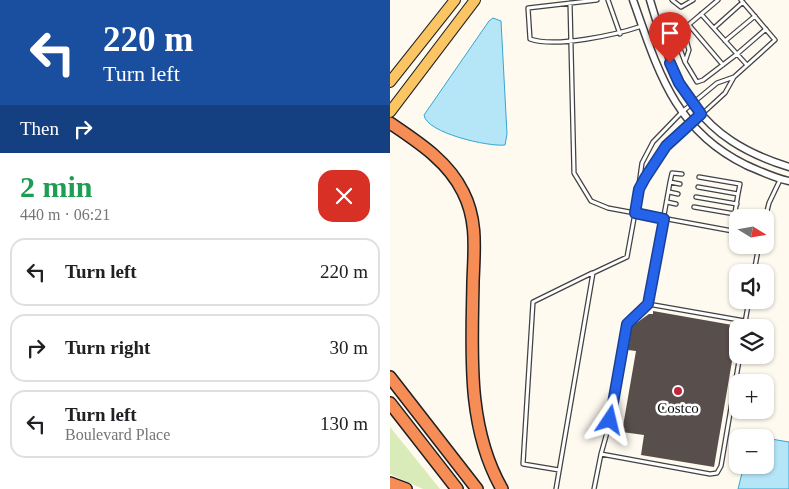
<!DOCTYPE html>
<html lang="en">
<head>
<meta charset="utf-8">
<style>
	body { margin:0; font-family:Georgia,serif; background:#f2f2f2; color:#202124; height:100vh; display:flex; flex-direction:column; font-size:19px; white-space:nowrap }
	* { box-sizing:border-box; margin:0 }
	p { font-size:16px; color:#757577 }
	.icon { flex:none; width:28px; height:28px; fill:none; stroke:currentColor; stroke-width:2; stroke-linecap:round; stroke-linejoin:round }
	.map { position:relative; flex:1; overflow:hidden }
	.panel { display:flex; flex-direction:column; background:#fff; width:390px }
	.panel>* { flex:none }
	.top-card { background:#1a4fa0; color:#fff; overflow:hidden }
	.needle { width:32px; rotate:101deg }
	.fabs { position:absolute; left:339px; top:209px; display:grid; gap:10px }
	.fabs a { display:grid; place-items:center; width:45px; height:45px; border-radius:10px; background:#fff; box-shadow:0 1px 4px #0004; font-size:25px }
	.pin { position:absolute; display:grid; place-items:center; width:42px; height:42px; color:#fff; margin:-51px -21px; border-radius:50% 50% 50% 0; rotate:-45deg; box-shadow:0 0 5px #0007 }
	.pin .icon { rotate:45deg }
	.me { position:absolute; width:55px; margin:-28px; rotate:10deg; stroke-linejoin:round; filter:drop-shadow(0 0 4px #0008) }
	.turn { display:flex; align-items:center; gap:18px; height:105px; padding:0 20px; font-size:22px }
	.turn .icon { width:65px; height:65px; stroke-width:2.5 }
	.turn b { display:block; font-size:35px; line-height:42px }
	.then { display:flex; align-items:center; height:48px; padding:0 20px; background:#0003; gap:10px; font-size:19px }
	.round { display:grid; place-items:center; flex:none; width:52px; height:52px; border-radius:15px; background:#f2f2f2 }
	.overview { display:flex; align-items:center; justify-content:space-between; height:85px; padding:0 20px }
	h1 { font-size:30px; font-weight:800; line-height:38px; color:#1e9e55 }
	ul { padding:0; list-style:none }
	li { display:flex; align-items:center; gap:15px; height:68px; margin:0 10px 8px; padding:0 10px; border:2px solid #e0e0e0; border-radius:15px }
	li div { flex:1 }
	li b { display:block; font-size:19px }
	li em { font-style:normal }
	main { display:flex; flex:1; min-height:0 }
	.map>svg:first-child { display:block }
</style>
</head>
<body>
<main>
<section class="panel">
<div class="top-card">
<div class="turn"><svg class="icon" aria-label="left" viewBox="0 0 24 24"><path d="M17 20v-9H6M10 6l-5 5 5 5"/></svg><div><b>220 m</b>Turn left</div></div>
<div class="then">Then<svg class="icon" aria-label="right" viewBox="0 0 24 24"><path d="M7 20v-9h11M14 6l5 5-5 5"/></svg></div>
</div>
<div class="overview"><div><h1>2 min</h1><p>440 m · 06:21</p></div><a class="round" style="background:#d93025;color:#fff"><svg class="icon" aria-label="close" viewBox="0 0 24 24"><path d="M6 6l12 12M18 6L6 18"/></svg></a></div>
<ul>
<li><svg class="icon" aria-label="left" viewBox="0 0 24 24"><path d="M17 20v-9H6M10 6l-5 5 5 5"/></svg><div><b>Turn left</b></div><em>220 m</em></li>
<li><svg class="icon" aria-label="right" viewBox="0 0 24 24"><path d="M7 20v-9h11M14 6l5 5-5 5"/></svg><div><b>Turn right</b></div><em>30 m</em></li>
<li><svg class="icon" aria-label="left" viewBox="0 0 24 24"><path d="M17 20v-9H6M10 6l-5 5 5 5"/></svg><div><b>Turn left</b><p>Boulevard Place</p></div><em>130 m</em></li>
</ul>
</section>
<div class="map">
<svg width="399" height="489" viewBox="0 0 399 489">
	<rect width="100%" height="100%" fill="#fffaf0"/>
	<!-- green -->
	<path fill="#d8ebb9" d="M0,427L50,489H33L0,474Z"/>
	<!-- water -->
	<path fill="#b4e6f7" stroke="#39a5d0" d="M103,18L111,21L117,134L115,145C99,147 36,133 34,115L99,21Z
		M375,438L399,442V489H348L354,465H375Z"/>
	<!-- building -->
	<path fill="#584e4b" d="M263,311L348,326L324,467L251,455L254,435L232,432L246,351L238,350L242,326L259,314H263Z"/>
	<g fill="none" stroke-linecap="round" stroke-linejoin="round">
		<!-- service casing -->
		<g stroke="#424242" stroke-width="5.5">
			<path id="service" d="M207,0L138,8L140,39C166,48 225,35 252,26
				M218,0L230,34
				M282,0L291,7L303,0
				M311,14L347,54L313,80L307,82L295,62L287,41L290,32L328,0
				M299,25L333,65
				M324,28L353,2
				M290,32L295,36L299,50L295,62
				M335,41L365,16
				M357,65L347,54L376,29
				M344,77L327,83L292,112L263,142L252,163L245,213L348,232
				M309,177L350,184L348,194
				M280,182L282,173L292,174
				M290,184L280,182L258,304L355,321
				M308,187L348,194L342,231
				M250,188L277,146L335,93L344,77L385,40L351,0
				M279,192L288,194
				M306,197L347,204
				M277,202L286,204
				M304,207L345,214
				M375,219L379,203L390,180
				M364,272L369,245
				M354,328L359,300
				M211,454L218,429L237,323L258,304
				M169,470L133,464L143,302L202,273
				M166,489L203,273L237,257L245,213L218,208L201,201L184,173L180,3
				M204,489L211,454L320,474L327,473L331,466L350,355"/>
		</g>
		<!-- minor casing -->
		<g stroke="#424242" stroke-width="9">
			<path id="minor" d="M243,0C268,70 284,130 356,165C370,171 384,178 399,181
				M260,0C286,88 306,138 399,167"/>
		</g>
		<!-- primary casing -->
		<g stroke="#202020" stroke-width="12">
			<path id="primary" d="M0,82L65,0
				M0,112L85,0"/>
		</g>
		<!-- motorway casing -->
		<g stroke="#202020" stroke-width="14">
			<path id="motorway" d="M0,123C28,142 58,161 73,192C88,221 84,251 83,282C82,351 76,426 112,489
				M0,377L87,489
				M0,403L67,489
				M0,483L16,489"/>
		</g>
		<!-- service -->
		<use href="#service" stroke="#fff" stroke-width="3"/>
		<!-- minor -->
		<use href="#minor" stroke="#fff" stroke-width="6"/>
		<!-- primary -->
		<use href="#primary" stroke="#fbc564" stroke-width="10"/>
		<!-- motorway -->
		<use href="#motorway" stroke="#f78d56" stroke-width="11"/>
	</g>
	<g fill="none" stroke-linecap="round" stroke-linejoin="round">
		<!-- route casing -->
		<g stroke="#184099" stroke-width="12">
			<path id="route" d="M220,420L237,324L258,304L274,219L245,213L249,189L255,178L276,146L311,114L289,83L280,63"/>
		</g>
		<!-- route -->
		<use href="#route" stroke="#2563eb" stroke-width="9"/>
	</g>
	<!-- markers -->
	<circle fill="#c2233d" stroke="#fff" stroke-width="2" cx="288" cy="391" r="5"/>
	<g text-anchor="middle" stroke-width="5" stroke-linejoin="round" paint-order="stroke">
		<!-- poi labels -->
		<g font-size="15" fill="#0f0f0f" stroke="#fff">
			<text x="288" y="413">Costco</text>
		</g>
	</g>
</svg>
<div class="fabs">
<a><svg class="needle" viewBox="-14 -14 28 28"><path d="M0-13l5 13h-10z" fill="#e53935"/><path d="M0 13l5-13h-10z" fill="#757577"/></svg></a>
<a><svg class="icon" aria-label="sound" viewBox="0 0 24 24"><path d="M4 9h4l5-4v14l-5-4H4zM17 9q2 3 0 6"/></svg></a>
<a><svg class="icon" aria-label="layers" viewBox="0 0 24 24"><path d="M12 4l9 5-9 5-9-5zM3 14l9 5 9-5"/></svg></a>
<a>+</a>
<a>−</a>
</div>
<div class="pin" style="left:280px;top:63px;background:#d93025"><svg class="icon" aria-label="arrive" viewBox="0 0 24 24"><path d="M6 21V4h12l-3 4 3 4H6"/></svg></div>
<svg class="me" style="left:220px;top:420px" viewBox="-20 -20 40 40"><path d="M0-17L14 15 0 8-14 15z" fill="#2563eb" stroke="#fff" stroke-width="4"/></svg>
</div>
</main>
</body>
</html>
